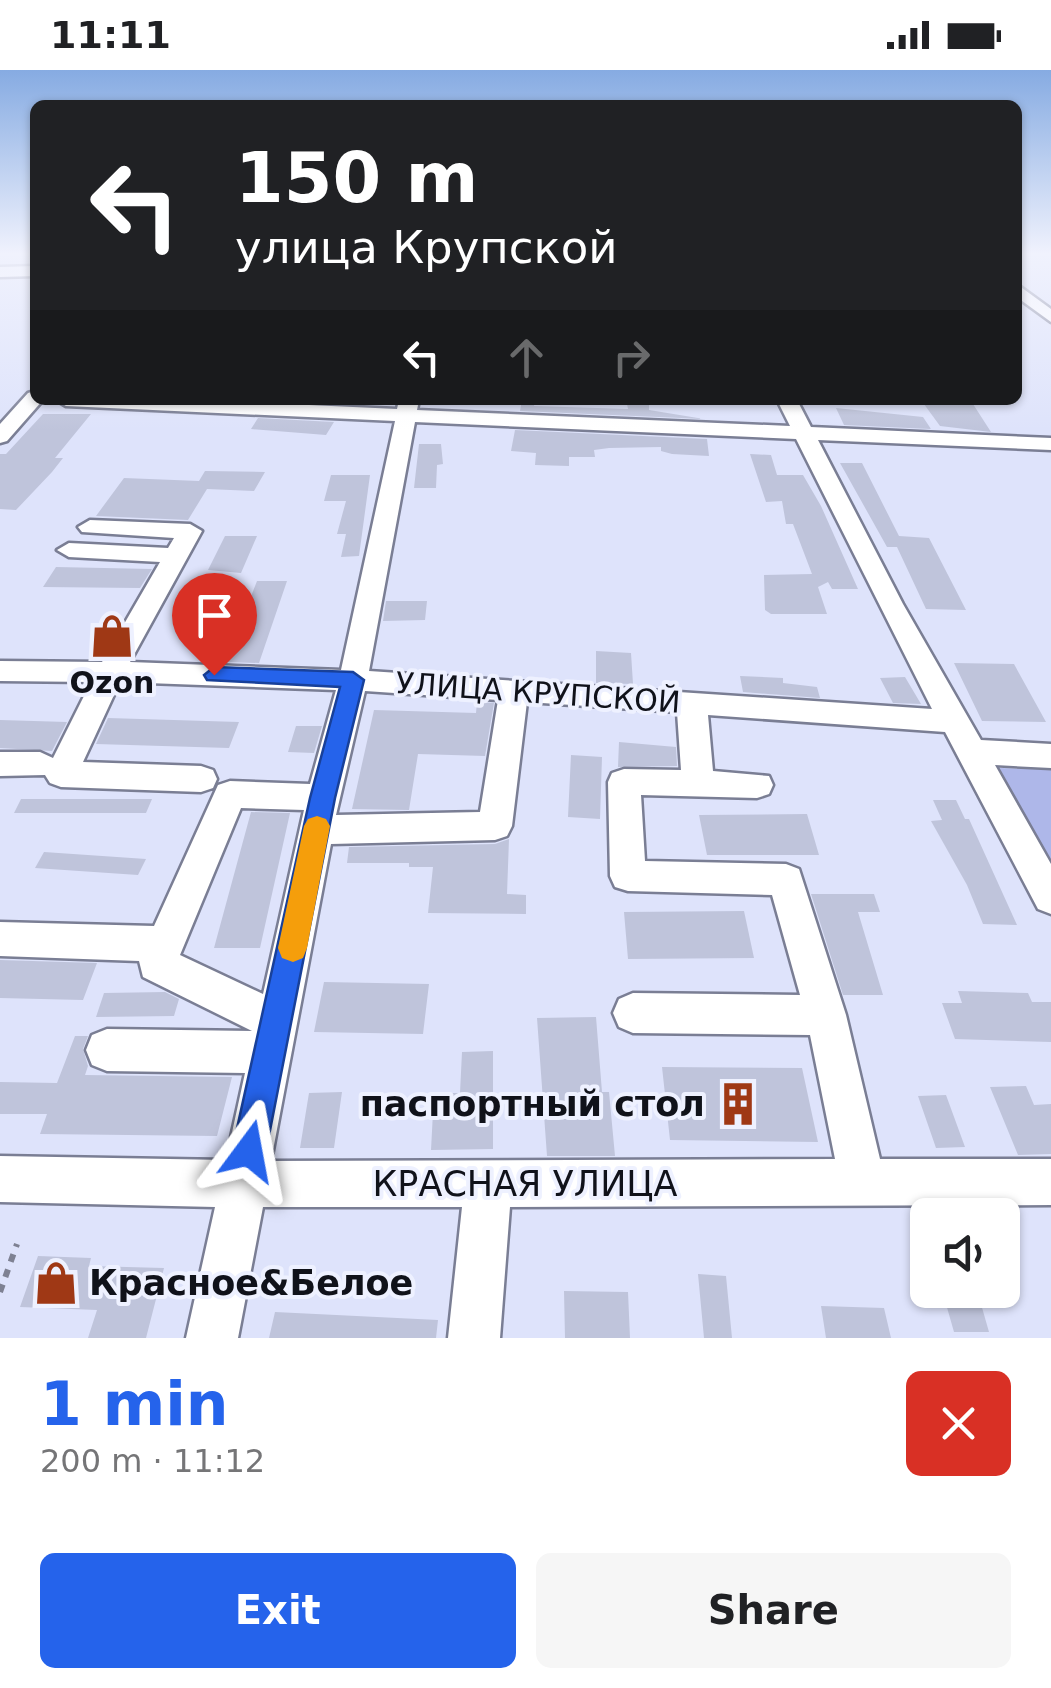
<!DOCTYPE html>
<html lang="en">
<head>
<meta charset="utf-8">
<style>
	body { margin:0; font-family:"DejaVu Sans",sans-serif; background:#f6f6f6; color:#202124; height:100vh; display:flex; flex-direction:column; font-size:38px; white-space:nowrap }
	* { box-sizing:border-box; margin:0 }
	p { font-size:32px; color:#757577 }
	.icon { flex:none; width:55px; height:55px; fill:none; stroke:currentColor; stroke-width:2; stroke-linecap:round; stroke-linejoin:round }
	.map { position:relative; height:1268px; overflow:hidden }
	.details { display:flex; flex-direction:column; background:#fff; flex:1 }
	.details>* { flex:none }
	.banner { position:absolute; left:30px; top:30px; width:992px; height:305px; border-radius:15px; box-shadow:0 2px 8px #0004; background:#202124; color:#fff; overflow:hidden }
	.controls { position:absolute; left:910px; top:1128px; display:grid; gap:20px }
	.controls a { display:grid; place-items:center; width:110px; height:110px; border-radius:15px; background:#fff; box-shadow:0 2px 8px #0004; font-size:50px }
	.pin { position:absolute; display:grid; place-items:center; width:85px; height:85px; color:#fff; margin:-102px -42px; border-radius:50% 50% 50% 0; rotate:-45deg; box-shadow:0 0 10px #0007 }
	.pin .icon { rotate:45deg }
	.me { position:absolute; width:110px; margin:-55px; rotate:13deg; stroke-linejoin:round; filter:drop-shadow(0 0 8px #0008) }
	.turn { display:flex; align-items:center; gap:35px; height:210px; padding:0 40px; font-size:45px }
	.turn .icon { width:130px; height:130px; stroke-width:2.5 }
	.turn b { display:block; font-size:70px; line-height:85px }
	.lanes { display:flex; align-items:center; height:95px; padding:0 40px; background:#0003; justify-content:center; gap:50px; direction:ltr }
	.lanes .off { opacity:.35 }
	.round { display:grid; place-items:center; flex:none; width:105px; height:105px; border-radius:15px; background:#f6f6f6 }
	.summary { display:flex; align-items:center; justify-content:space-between; height:170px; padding:0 40px }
	h1 { font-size:60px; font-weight:800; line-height:75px; color:#2563eb }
	.button { display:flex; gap:20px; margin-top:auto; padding:20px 40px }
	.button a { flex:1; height:115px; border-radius:15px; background:#2563eb; color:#fff; font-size:40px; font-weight:800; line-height:115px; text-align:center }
	.button a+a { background:#f6f6f6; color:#202124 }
	.status { display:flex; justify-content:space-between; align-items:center; height:70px; padding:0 50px; background:#fff; direction:ltr }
	.status svg { height:28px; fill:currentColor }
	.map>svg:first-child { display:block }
</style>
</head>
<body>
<div class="status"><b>11:11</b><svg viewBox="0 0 49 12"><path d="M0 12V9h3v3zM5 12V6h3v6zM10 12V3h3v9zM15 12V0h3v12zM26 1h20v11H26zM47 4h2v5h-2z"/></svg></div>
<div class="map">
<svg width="1051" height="1268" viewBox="0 0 1051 1268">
	<rect width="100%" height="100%" fill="#dee3fb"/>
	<!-- green -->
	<path fill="#aeb7e9" d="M998,698L1051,699V798Z"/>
	<!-- building -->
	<path fill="#bfc4db" d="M522,330H535L534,336L628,339L627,334L649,335V340L704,349L520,341Z
		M921,330L973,334L991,362L940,356Z
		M836,338L923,347L931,359L844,355Z
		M43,344H91L55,388H63L52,402L16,440L0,439V384H6Z
		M258,348L334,352L326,365L251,359Z
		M515,360L707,369L709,386L672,384L661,381V377L609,378L594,380L595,387H569V396L535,395L536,383L511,381Z
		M419,374H441L443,394L437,395L436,418H414Z
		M750,384L771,385L777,405H803L821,436L858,519H832L828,512L818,517L827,544H771L765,540L764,505L812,504L793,454H786L782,431L766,432Z
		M840,393H862L899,466L929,468L966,540L926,539L897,477H887Z
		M205,401L265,402L254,421L207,419L188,450L96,446L124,408L199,411Z
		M331,405H370L359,486L341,487L346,464H337L346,431H324Z
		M225,466H257L241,503L208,500Z
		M56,497L152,499L140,518L43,517Z
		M257,511H287L259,593L226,592Z
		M386,531H427L425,550L383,551Z
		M596,581L631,583L633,614L596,613Z
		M954,593L1014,594L1046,652L982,651Z
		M740,606L783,608V613L817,617L820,628L743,622Z
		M905,607L921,634L893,633L880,608Z
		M477,632L494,633L485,686L418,684L409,740L352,739L374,640L476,643Z
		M108,648L239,652L229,678L96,674Z
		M0,650L67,652L52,681L0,678Z
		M296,656H322L314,683L288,682Z
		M619,672L676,677L677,696L618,697Z
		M571,685L602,687L600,749L568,747Z
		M21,729H152L146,743H14Z
		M933,730H956L965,749H969L1017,855L983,854L967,815L931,751L942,750Z
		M251,742L290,743L260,878H214Z
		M807,744L819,785H707L699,745Z
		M509,769L507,824L526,825V844L428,843L433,797H409V793H347L349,777L495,774Z
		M44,782L146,789L138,805L35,798Z
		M811,824H874L880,842H858L883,925H843Z
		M744,841L754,888L628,889L624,842Z
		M0,890L97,893L83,930L0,928Z
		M324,912L429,914L423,964L314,962Z
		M958,921L1028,923L1032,932H1051V972L955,969L942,933H962Z
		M165,922L179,929L174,946L96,947L104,923Z
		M596,947L602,1022H609L615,1086H547L537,948Z
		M75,966H88L83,979L88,996L85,1005L232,1007L217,1066L40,1064L47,1044H0V1012L57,1013Z
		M493,981V1079L431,1080L434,1023H460L462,982Z
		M662,997L802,998L818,1072L670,1070Z
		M1026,1016L1034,1035L1051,1034V1084L1018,1085L990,1017Z
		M342,1022L334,1078H300L309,1023Z
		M946,1025L965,1077L936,1078L918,1026Z
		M38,1186L91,1188L89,1196L164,1198L146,1268H88L97,1240L20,1237Z
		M698,1204L726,1206L732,1268H704Z
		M942,1220H977L989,1262H954Z
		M564,1221L628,1222L630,1268H565Z
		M821,1236L884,1238L891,1268H826Z
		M275,1242L438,1250L436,1268H269Z"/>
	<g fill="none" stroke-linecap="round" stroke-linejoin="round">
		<!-- minor casing -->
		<g stroke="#7a7e94" stroke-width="5">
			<path id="minor" d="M35,196V206L0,207V197Z
				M1018,215L1051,239V252L1018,228Z
				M35,321V330H43L7,371L0,373V354L28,323Z
				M56,330H198L397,339L399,330H419L417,340L790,356L777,330H797L811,357L1051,368V380L818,370L903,534L981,670L1051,674V698L995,695L1051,794V844L1038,839L945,662L708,645L713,701L769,706L773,715L769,724L757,728L641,725L645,791L786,794L799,799L846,945L880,1089H1051V1135L510,1137L500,1268H448L462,1137H263L238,1268H186L215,1137L0,1132V1086L226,1090L245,1003L107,1001L92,995L86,980L92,965L107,959L252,961L143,907L139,891L0,886V852L154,856L218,715L230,711L310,714L336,620L120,612L83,692L201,696L213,700L217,709L213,718L201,722L61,717L50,713L45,705L0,706V682H40L53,688L91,612L0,611V591L102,592L160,492L69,487L57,480L69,473L168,478L174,468L82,462L78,457L90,450L190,454L202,461L130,592L341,600L395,351L66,336ZM415,352L796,369L932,639L369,601ZM365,621L498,630L480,742L336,745ZM527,632L677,642L681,700L624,699L612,703L608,712L610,806L615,817L628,821L772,825L800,925L633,923L619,929L613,943L619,957L633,963L810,965L835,1089L271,1091L331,774L495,770L507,766L512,756ZM241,738L304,740L263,924L180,885Z"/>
		</g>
		<!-- path -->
		<path stroke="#7e8192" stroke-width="6" stroke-dasharray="8 8" stroke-linecap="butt" d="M0,1222L17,1174"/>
		<!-- minor -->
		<use href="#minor" fill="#fff" fill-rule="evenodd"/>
	</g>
	<!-- sky -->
	<linearGradient id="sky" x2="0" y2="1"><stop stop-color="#86abe2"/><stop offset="0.51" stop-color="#f0f2fd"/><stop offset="1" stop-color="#f0f2fd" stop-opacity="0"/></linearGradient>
	<rect width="1051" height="360" fill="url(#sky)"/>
	<!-- route -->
	<path fill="#2563eb" stroke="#184099" stroke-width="2.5" d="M214,597L353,602L364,610L335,728L266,1081L261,1093L249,1098L237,1093L232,1081L310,728L340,617L207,610L204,605Z"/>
	<!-- slow -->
	<path fill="#f59e0b" d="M317,746L326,749L330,756L307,878L303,888L293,892L282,888L278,878L304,756L308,749Z"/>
	<!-- icons -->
	<defs>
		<g id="shop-bare" transform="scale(3.45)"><path d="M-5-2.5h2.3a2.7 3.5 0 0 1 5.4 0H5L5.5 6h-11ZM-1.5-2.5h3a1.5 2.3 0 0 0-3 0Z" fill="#9f3815" stroke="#eef1ff" stroke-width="2.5" paint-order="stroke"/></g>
		<g id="building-bare" transform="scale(3.45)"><path d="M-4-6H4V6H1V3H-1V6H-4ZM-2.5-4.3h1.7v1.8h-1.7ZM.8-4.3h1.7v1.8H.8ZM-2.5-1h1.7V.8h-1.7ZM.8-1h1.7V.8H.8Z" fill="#9f3815" stroke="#eef1ff" stroke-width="2.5" paint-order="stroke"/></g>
	</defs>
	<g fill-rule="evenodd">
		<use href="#shop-bare" x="112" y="566"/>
		<use href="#building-bare" x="738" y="1034"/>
		<use href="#shop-bare" x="56" y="1213"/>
	</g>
	<g text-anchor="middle" stroke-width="8" stroke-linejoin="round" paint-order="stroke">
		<!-- poi labels -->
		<g font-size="30" font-weight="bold" fill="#10121a" stroke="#eef1ff">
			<text x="112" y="623">Ozon</text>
		</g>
		<!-- street labels -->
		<g font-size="30" fill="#10121a" stroke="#eef1ff">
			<text transform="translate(538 623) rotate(4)" y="10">УЛИЦА КРУПСКОЙ</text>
		</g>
		<!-- near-poi labels -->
		<g font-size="35" font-weight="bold" fill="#10121a" stroke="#eef1ff" text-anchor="end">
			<text x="705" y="1046">паспортный стол</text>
			<text x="89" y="1225" text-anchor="start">Красное&amp;Белое</text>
		</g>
		<!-- near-street labels -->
		<g font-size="35" fill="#10121a" stroke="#eef1ff">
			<text x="525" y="1126">КРАСНАЯ УЛИЦА</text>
		</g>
	</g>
</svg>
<div class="controls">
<a><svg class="icon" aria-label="sound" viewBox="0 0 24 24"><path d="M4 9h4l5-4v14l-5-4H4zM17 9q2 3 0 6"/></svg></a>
</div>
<div class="pin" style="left:214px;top:605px;background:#d93025"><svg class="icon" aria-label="arrive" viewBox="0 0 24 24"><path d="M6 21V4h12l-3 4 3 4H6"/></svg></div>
<svg class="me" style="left:249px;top:1081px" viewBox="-20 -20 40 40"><path d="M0-17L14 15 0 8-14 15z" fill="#2563eb" stroke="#fff" stroke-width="4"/></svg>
<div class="banner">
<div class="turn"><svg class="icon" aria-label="left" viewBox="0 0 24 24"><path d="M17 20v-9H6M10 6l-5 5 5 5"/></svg><div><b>150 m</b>улица Крупской</div></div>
<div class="lanes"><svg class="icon" aria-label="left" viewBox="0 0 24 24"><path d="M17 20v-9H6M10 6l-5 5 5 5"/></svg><svg class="icon off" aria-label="ahead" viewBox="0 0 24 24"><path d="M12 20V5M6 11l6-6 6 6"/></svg><svg class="icon off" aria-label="right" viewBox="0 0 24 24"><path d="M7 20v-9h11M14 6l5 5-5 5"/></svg></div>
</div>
</div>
<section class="details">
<div class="summary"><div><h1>1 min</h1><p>200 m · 11:12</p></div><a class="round" style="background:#d93025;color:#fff"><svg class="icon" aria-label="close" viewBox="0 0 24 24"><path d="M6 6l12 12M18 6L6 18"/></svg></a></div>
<div class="button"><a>Exit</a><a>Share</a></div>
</section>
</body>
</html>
